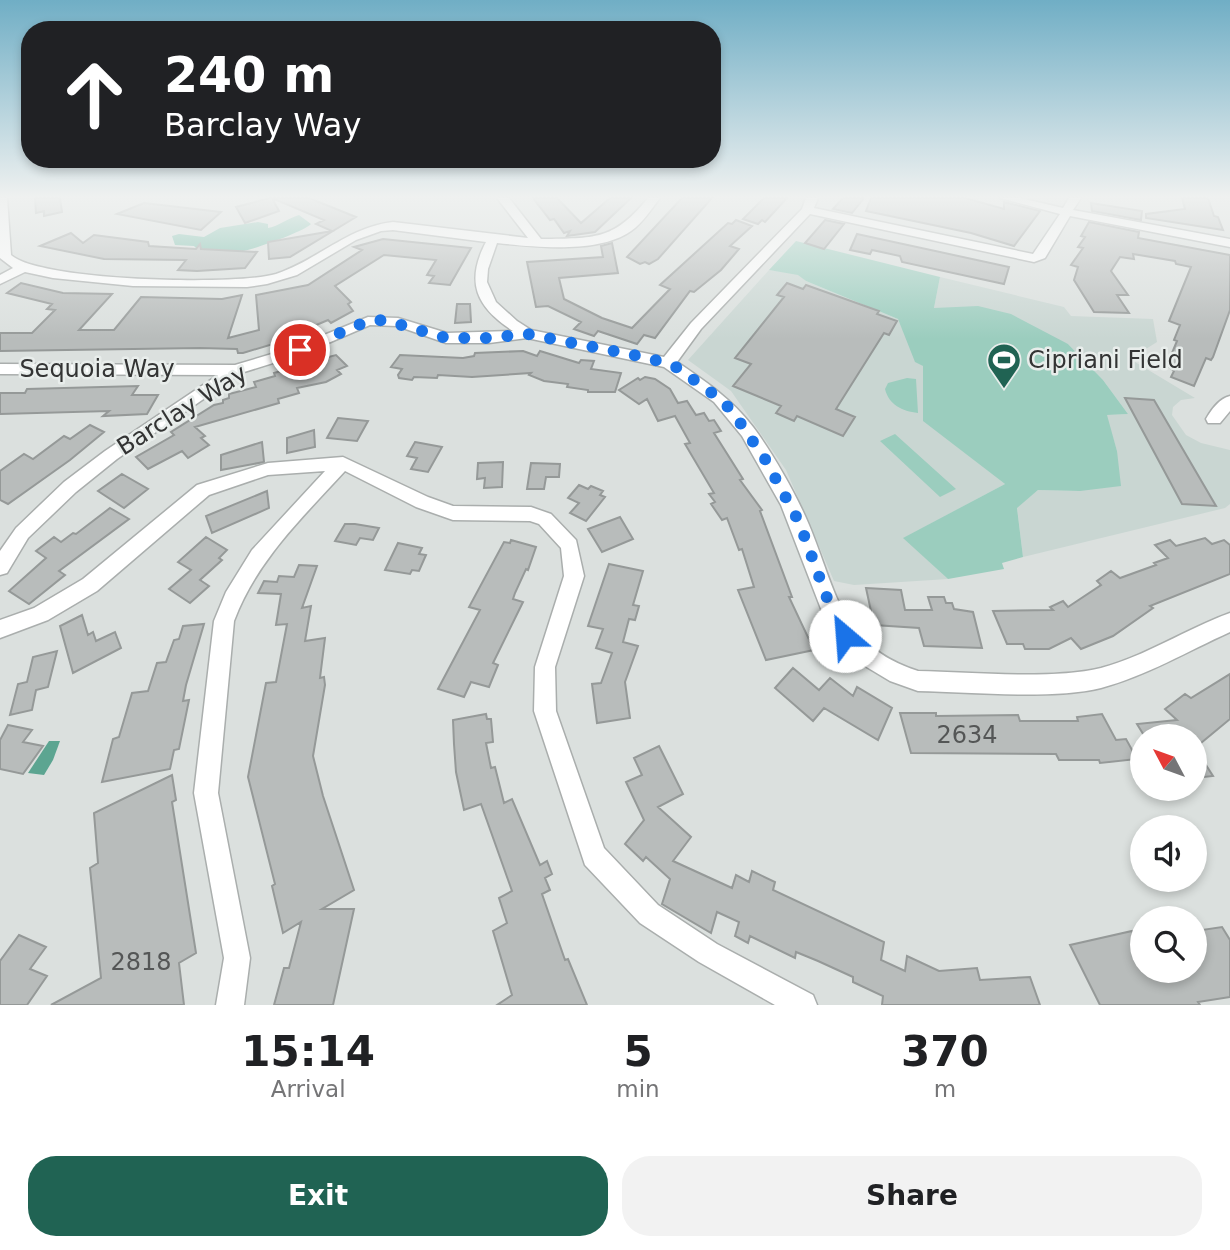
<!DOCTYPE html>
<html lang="en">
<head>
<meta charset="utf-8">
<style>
	body { margin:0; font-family:"DejaVu Sans",sans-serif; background:#f2f2f2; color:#202124; height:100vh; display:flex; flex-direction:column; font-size:26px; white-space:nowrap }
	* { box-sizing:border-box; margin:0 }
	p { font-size:23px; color:#757577 }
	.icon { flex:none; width:38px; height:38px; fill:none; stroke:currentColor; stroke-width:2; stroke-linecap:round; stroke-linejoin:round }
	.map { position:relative; height:1005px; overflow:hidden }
	.panel { display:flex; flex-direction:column; background:#fff; flex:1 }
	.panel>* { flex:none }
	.hud { position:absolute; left:21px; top:21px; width:700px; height:147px; border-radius:28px; box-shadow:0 4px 10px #0003; background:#202124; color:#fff; overflow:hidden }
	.needle { width:46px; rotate:311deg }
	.tools { position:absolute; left:1130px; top:724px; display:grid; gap:14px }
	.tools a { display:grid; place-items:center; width:77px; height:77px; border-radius:50%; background:#fff; box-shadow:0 4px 10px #0003; font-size:35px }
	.pin { position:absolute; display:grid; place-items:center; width:60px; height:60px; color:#fff; margin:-30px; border:4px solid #fff; border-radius:50%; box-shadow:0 2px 7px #0007 }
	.me { position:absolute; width:77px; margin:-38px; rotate:333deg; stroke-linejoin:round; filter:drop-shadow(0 0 5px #0008) }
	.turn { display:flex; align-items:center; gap:24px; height:147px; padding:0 28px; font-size:32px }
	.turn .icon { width:91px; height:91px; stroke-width:2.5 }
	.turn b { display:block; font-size:49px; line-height:60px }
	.eta { display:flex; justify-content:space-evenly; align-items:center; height:119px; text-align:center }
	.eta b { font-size:42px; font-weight:700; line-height:49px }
	.action { display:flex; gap:14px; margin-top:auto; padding:14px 28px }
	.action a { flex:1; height:80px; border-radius:28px; background:#206353; color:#fff; font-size:28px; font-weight:700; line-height:80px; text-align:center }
	.action a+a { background:#f2f2f2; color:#202124 }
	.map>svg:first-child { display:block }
</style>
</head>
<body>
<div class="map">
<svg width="1230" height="1005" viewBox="0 0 1230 1005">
	<rect width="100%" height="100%" fill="#dbe0de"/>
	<!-- built -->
	<path fill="#c9d6d2" d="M769,270L798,274L806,281L898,319L923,366V420L1005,484L904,538L948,579L854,585L834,581L786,470L731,391L688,360Z
		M940,277L1064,307L1071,316L1153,319L1157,342L1130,359L1195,398L1181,400L1173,407L1172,415L1186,435L1201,443L1230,450V504L1225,508L1023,557L1017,507L1038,490L1080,491L1117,451L1106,415L1128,414L1103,380L1068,344L934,308Z"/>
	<!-- green -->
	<path fill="#9bcdbe" d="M796,241L940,277L934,308L978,306L1011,314L1068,344L1103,380L1128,414L1107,415L1117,451L1121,486L1080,491L1038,490L1017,508L1023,557L1002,563L1004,569L948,579L903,538L1005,484L923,421V366L915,362L898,319L806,281L798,275L769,270Z
		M907,378L916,379L918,413C902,411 889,405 885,389L888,383Z
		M895,434L956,489L940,497L880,441Z"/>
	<!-- forest -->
	<path fill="#73bca8" d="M299,215L311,224C303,232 250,251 238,252C224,253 212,248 198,250L194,246L175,245L172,236L179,234L204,237L220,228L258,222L268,224V228C277,227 288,218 299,215Z"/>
	<!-- water -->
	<path fill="#5ca591" d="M49,741H60L53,760L44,775L28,773Z"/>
	<!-- building -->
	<path fill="#b8bcbb" stroke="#959998" stroke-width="2" d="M35,198H60L62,212L44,216V211L36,213Z
		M270,198H309L356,217L290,257L269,259L268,242L332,231L316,224L324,220L272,198L279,211L245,223L236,207Z
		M533,198H557L581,223L610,198H631L595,232L567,236L570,231L564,233L554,219L550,220Z
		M682,198H712L658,259L649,264L645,262L640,264L627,257Z
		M764,198H787L765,222L762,220L758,224L743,219Z
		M843,198H864L852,213L833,209Z
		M871,198H965L1004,209V202L1040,211L1014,246L971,233L866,211Z
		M1182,198H1208L1214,216L1218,217L1223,230L1146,218V214L1185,209Z
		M144,203L221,212L201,230L117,214Z
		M1091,203L1142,211L1141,220L1092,211Z
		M736,220L752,226L730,246L739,249L721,270L694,292L690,291L655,338L644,335L637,344L598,331L594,336L574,329L581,322L548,306L536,307L527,262L603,257L601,246L612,243L618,273L559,278L564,299L602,318L632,328L670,289L660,285L728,223L732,224Z
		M825,220L844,224L824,249L805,243Z
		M1089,222L1139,232L1138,238L1230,255V310L1213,357L1211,360L1206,358L1194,386L1171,377L1174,371L1167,365L1177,341L1174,340L1180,325L1169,321L1191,267L1176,264L1175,261L1133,254L1134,259L1120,257L1111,271L1128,295H1117L1129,313L1094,312L1074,280L1078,267L1071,265L1083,248L1078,247L1085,237L1081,236Z
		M71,233L83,243L94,235L148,242L149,246L196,249L200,244L201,249L257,252L245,268L197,271L178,270L186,260L104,259L40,246Z
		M857,234L1009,267L1004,284L902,262L900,256L872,250L870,254L850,250Z
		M383,239L471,248L450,285L429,283L434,276L427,275L436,260L384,255L335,286L351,302L348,304L353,311L331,323L328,320L295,334L296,337L243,353H238L237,349L200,348L0,351V333H32L55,310L47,309L52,304L7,293L21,283L63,293L112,294L79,330H114L141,297L222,299L242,295L228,338L259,330L256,295L308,285L362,250L354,247Z
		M787,283L803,289L806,285L879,311L877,314L897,321L889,335L884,333L836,409L855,417L843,436L797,416L794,421L776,413L781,406L733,386L751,364L735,358L784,297L777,295Z
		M457,304H470L471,322L455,323Z
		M523,351L537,356L540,351L579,363L581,360L594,361L591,369L621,373L615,392H588V390L567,387L568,384L544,381L529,375L531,373L472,377L438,375L437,378L414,377L412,380L399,378L398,375L402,369L391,367L400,355L463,358L474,356L475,353Z
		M322,355L325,358L336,355L347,366L337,370L341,374L326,382L297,388L299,393L278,399L279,403L195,427L205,436L201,438L209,445L188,458L182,451L148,469L136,457L174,435L171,432L214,405L223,403V400L229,398V394L256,387L254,382L275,376L274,373L296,367Z
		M645,377L655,379L670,389L678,403L687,401L696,415L704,413L709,421L714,420L721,431L714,433L743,479L740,480L762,510L760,511L792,597H789L814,650L766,660L738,590L754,587L742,549L739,550L727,518L722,520L711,504L715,502L709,494L714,493L685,444L690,443L675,416L658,421L647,399L639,404L619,390L638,378L640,380Z
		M138,386L132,395H158L147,414L103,416L109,411L0,414V393H25L27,389Z
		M1125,398L1154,400L1216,506L1182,504Z
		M338,418L368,421L357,441L327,438Z
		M90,425L104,432L70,460L8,504L0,500V471L24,454L33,459L64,436L70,439Z
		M314,430L315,447L287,453V438Z
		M262,442L264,462L221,470V455Z
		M415,442L442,447L428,472L411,469L417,458L407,456Z
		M503,462L502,487L484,488L485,478L477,479L478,463Z
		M531,463L560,464L559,477H546L544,489H527Z
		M122,474L148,489L124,508L98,491Z
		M579,485L588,489L591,486L603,491L600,495L605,497L586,521L570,513L579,503L568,498Z
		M267,491L269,508L212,533L206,516Z
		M110,508L129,519L59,571L65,575L29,604L9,591L46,558L36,551L54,537L61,542L73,533L76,534Z
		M620,517L633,539L602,552L588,529Z
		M345,524H355L379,528L373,540L360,538L356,545L335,541Z
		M206,537L227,550L219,558L222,560L200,580L209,586L190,603L169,589L191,570L178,562Z
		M1205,538L1212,544L1224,540L1230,545V574L1150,606L1153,608L1113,636L1081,649L1071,638L1049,649H1025L1023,644H1007L993,611L1053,610L1050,607L1063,601L1068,607L1101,585L1097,581L1111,571L1120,578L1156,565L1154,563L1168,558L1155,545L1170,540L1176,546Z
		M511,540L536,547L528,570L526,569L515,593L513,599L523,602L493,663L498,665L489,687L471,682L464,697L438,689L480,610L469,607L504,542L510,543Z
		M398,543L422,548L419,554L426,555L419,571L412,570L410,574L385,570Z
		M609,564L643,571L633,605L639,606L635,620L629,619L623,642L638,646L625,682L630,718L597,723L592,684L601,683L612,653L596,648L603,629L588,626Z
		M299,565L317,566L302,608L311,606L305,641L325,638L320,678L324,677L325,685L313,756L323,796L354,890L322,909H354L333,1005H274L284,968H289L301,922L283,933L272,886L275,884L248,777L266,683L276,682L287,624L276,625L281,594L258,593L264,581L277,582L279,576L294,577Z
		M866,588L901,590L905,610H932L928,597H944L946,603H952L954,609L973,612L982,648L924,646L919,628L874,625Z
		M82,615L88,635L93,632L96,641L115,632L121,648L73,673L60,626Z
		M204,624L186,685L183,701L189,700L179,749L174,750L170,769L102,782L113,739L119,737L132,693L148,691L157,663L166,662L174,640L179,639L183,626Z
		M57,651L48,687L36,690L32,710L10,715L18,684L27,682L33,657Z
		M793,668L819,690L830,678L853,696L857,687L892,708L878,740L824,708L813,721L775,688Z
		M1230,674V719L1195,748L1213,776L1195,778V737H1145L1137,724L1177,720L1165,709L1185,694L1191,698Z
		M900,713H936V716L1018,715L1020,721H1078L1077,717L1102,714L1116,740L1126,739L1137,759L1100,763L1099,760H1059L1056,754L911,753Z
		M486,714L487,719H491L493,742L486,743L491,768L495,767L504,803L512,799L540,865L547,861L552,874L545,878L550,890L542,894L565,960L568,959L587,1005H497L512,995L493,931L507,923L499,898L512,891L481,804L464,810L456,772L454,744L453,720Z
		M8,725L32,730L23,742L43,746L23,774L0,769V740Z
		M659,746L683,794L658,807L691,837L673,861L732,888L736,875L749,882L752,871L775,882L773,890L884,942L881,960L905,971L907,956L939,971L977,968L980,980L1030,977L1040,1005H882L883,996L853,982V977L818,961L796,952L795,958L750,936L748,943L735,936L739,922L717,912L711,933L662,904L670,879L646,857L643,861L625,844L644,820L626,782L642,775L634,758Z
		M172,775L176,800L172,802L196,953L179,963L184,1005H51L101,978L90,868L98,863L94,813Z
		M1222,927L1230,940V997L1198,1002L1200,1005H1100L1070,945L1132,931L1143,951V971H1195V931Z
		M19,935L46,947L30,969L47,976L27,1005H0V961Z"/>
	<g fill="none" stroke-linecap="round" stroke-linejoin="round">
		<!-- street casing -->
		<g stroke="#aaaead" stroke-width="3">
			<path id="street" d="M0,198H7L11,255C39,281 237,286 276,274C318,260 348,227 393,222L528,238L497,198H509L541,239H547C597,238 615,239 648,198H660C651,209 643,223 631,231C599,254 535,247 497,243L488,269L487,282L496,302L517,321L531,330L664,357L691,323L802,209L806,198H818L814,208L1033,254L1060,214L1000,198H1020L1063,208L1069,198H1081L1073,210L1230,239V247L1070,216L1045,258L1034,262L810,214L701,329L677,362C705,381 732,399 753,427C772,452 797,496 809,525C837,592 839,645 918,671C971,672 1051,680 1101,668C1146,656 1186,629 1230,613V632C1188,651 1146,676 1101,688C1052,700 970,692 918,691L890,681L855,660L838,643L823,614L781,505L742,436L714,402L664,367L527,338L489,343H446L397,326L370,325L305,353L241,373L117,459L76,492L28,538L7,573L0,575V551L16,528L64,482L105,451L218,375L0,374V364L235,365L295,347L368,317L398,318L447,333L513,331C476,307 465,282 486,242L393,230L381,231L356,240L297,275L267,284L247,287L133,286L53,278L25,272L0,284V275L13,268L0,258Z
				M1230,396V411L1220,423H1208L1206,419C1211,410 1220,398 1230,396Z
				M343,457L428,497L453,506L531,507L551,514L576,540L584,576L555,667L556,711L604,848L658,905L717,944L813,995L817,1005H775L699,962L640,923L585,865L534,711L535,667L564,576L561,548L539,524L530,521L453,520L416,507L345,471C302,518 257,560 234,621L218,793L250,958L244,1005H216L224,958L194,793L214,621L226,592L252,550L325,471L268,475L209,495L97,591L48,620L0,638V620L34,608L83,579L197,485L268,463Z"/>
		</g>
		<!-- street -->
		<use href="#street" fill="#fff" fill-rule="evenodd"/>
	</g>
	<!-- sky -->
	<linearGradient id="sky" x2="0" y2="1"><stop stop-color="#70aec5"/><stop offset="0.58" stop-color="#eff1f0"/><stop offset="1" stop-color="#eff1f0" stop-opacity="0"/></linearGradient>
	<rect width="1230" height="339" fill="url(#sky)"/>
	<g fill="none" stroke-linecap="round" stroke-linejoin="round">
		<!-- route -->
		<path stroke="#1a73e8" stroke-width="12" stroke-dasharray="0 21.6" d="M300,350L368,321L384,320L446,338H489L527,334L649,358L676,367L719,398L732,411L765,459L799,522L833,614L845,636"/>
	</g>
	<!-- icons -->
	<defs>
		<g id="stadium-pin" transform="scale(1.75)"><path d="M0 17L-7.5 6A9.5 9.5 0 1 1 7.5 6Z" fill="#206353" stroke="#e8edeb"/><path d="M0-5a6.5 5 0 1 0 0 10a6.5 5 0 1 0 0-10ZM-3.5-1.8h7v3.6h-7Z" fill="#fff"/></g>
	</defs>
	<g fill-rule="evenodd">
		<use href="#stadium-pin" x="1004" y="360"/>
	</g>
	<g text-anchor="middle" stroke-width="5" stroke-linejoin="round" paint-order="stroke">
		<!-- poi labels -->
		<g font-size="24" fill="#333434" stroke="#e8edeb" text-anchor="start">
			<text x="1028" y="368">Cipriani Field</text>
		</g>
		<!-- street labels -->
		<g font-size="24" fill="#333434" stroke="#e8edeb">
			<text x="97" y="377">Sequoia Way</text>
			<text transform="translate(182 410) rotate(-32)" y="8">Barclay Way</text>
		</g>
		<!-- near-number labels -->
		<g font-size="24" fill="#545656">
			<text x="967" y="743">2634</text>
			<text x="141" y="970">2818</text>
		</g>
	</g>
</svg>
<div class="tools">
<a><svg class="needle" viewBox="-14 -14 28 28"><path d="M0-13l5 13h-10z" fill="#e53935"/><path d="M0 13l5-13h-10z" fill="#757577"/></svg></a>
<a><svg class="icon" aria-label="sound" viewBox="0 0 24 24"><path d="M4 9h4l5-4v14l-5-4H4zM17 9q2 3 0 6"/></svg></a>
<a><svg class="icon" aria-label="search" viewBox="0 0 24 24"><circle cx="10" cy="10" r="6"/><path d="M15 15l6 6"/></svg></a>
</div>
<div class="pin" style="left:300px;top:350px;background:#d93025"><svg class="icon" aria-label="arrive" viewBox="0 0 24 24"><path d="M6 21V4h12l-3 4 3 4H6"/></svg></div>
<svg class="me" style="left:845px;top:636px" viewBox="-20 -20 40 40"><circle r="19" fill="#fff"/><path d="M0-13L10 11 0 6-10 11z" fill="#1a73e8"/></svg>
<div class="hud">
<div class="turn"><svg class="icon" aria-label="ahead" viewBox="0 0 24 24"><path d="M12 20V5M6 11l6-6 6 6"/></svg><div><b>240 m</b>Barclay Way</div></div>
</div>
</div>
<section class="panel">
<div class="eta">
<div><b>15:14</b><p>Arrival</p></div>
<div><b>5</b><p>min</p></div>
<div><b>370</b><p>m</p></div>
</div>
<div class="action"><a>Exit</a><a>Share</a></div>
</section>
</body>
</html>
